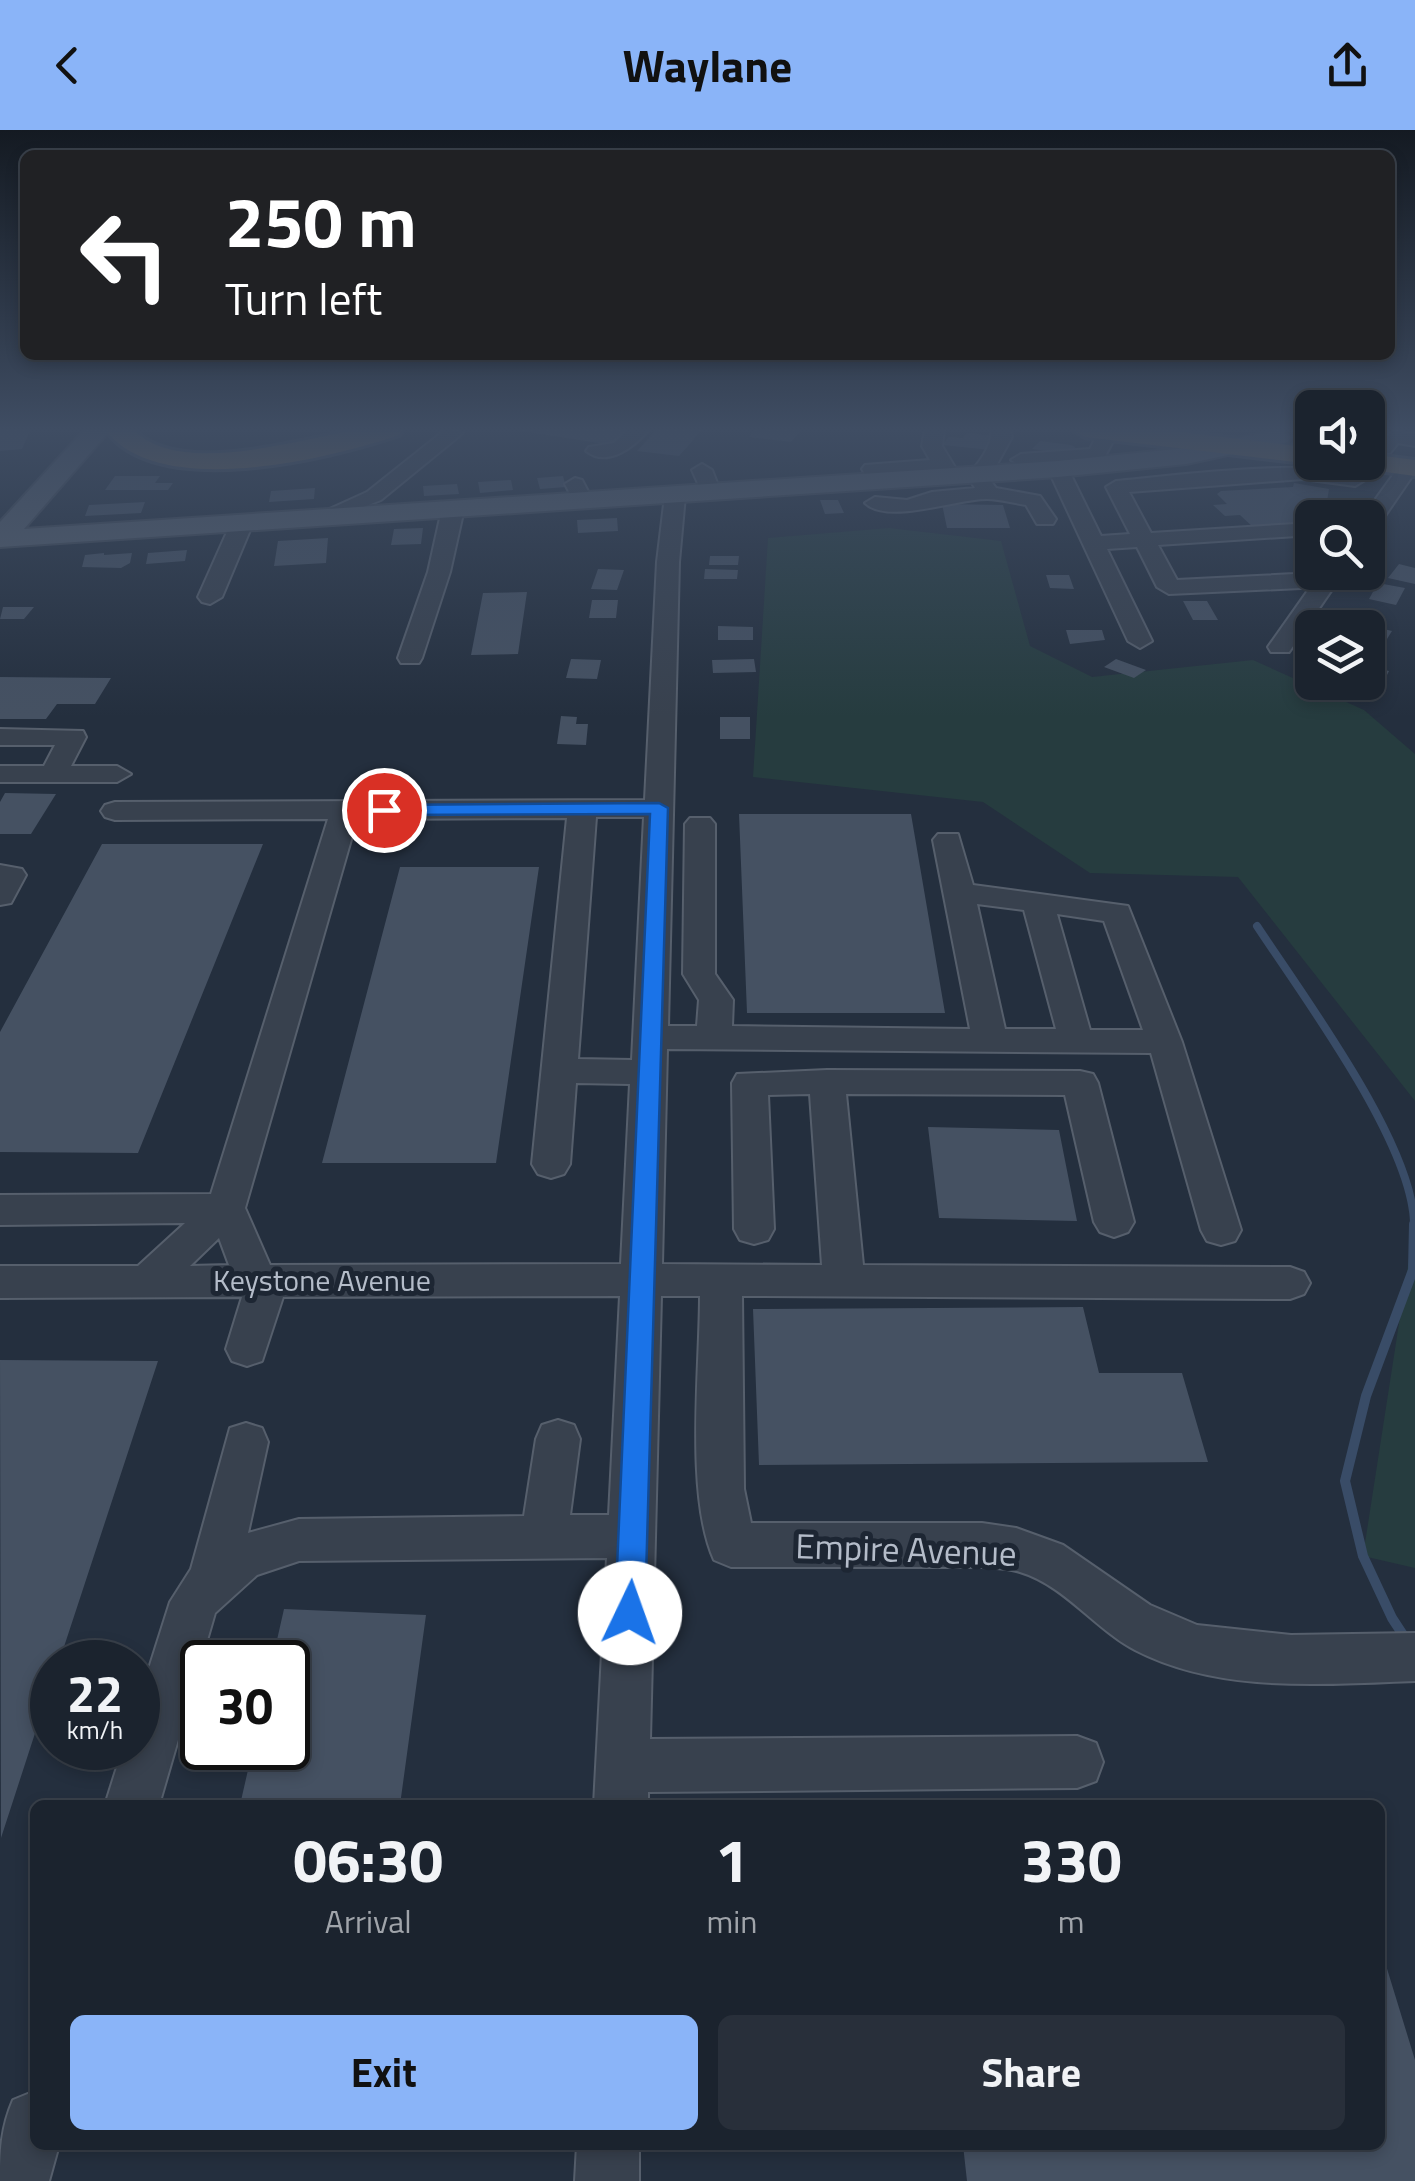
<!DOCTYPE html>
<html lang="en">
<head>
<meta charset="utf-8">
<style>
	body { margin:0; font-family:"Titillium Web",sans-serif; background:#282f3a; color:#f1f3f6; height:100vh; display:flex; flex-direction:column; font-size:38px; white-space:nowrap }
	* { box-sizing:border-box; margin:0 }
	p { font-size:32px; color:#a0a4aa }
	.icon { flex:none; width:55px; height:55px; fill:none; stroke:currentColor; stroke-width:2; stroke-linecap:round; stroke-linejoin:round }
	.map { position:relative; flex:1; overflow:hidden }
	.side { position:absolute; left:30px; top:1670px; width:1355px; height:350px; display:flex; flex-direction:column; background:#1b232e; border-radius:15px; box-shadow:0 5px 15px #0003,0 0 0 2px #39404a }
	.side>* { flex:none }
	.guide { position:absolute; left:20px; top:20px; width:1375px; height:210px; border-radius:15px; box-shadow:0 5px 15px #0003,0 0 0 2px #39404a; background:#202124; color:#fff; overflow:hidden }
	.controls { position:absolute; left:1295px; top:260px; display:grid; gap:20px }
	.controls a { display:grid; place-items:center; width:90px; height:90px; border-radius:15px; background:#1b232e; box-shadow:0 5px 15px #0003,0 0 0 2px #39404a; font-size:50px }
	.speed { position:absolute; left:30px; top:1510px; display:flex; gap:20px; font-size:50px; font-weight:700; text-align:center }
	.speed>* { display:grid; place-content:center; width:130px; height:130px; border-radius:50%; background:#1b232e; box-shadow:0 5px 15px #0003,0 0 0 2px #39404a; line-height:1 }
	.speed small { font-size:25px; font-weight:400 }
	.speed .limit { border:5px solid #111; border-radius:15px; background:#fff; color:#111 }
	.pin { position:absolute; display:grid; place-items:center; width:85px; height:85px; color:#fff; margin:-42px; border:5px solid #fff; border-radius:50%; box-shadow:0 2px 10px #0007 }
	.me { position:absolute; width:110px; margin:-55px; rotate:3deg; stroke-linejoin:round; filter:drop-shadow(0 0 8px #0008) }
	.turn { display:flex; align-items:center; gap:35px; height:210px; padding:0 40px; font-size:45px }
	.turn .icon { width:130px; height:130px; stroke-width:2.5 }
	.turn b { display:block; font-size:70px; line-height:85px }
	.eta { display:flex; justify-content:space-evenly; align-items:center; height:170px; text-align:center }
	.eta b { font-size:60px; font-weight:700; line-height:70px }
	.action { display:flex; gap:20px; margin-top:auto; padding:20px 40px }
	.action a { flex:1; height:115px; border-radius:15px; background:#8ab4f8; color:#111; font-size:40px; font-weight:700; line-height:115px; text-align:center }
	.action a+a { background:#282f3a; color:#f1f3f6 }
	header { display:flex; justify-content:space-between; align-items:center; height:130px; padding:0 40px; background:#8ab4f8; color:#111; font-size:45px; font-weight:700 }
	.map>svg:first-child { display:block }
</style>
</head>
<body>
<header><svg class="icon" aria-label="back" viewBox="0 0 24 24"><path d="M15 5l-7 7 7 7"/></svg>Waylane<svg class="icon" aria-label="share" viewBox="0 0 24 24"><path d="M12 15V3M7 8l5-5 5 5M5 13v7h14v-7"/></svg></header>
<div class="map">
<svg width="1415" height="2051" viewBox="0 0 1415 2051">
	<rect width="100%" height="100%" fill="#242f3e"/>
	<!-- green -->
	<path fill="#263c3f" d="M889,398L1001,411L1030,516L1092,547L1253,530L1364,580L1415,624V971L1238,747L1090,743L983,672L753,647L768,408Z
		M1415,1090V1438L1363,1426Z"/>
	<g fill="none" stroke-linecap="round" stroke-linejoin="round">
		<!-- stream-far2 -->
		<path stroke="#394c67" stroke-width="8" d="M1257,796C1303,866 1415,1016 1414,1096"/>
		<!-- stream-far1 -->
		<path stroke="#394c67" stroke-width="10" d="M1411,1517L1392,1488L1363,1426L1345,1351L1366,1266L1413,1140L1414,1094"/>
		<!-- stream -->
		<path stroke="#394c67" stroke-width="14" d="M1409,1515L1415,1523"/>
	</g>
	<!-- building -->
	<path fill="#455162" d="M0,299H31L22,319L0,321Z
		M509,299H627L611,315Z
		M657,299H703L679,326L637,321Z
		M755,299H802L791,312L749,307Z
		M967,303L998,306L991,320L943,315L948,307L963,308Z
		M1040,311L1071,315L1075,317L1072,324L1032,319Z
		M115,346H160L155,353H173L168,360H105Z
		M563,346L566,357L540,359L537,348Z
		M511,350L513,360L480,363L478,352Z
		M1294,353L1329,359L1327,371L1336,379L1322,380L1331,388H1312V394L1254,398L1240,385L1225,386L1213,375L1227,374L1217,364L1221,361L1293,357Z
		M457,354L459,364L424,366L423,356Z
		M315,358L314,369L269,372L271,361Z
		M820,370H838L844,383L825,384Z
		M145,372L141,383L85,386L89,375Z
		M942,374L1003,375L1010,398H947Z
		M617,388L618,401L578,403L577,390Z
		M423,398L421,414L391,415L394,399Z
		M328,408L326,433L274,436L278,411Z
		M187,420L185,431L146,434L148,423Z
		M104,423V425L132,423L130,433L121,438L82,437L85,425Z
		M710,426H739L738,435H709Z
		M1399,434L1415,438V454L1388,448Z
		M598,439L624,440L617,460L591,459Z
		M705,439L738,440L737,449H704Z
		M1046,445H1069L1074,459L1050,458Z
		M1378,453L1405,458L1396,475L1369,469Z
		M527,462L518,524L471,525L483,463Z
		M592,470H618L616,488H589Z
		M1183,471H1207L1218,490H1193Z
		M3,477H34L24,489H0Z
		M1368,495L1392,501L1382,517L1368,514Z
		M718,496L753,497V510H718Z
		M1066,500H1102L1105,510L1070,514Z
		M571,529L601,530L597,549L566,548Z
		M754,529L756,542L713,543L712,530Z
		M1116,529L1146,540L1134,548L1104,537Z
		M1368,536L1389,541L1381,557L1368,554Z
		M0,547L111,548L95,574H57L46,589H0Z
		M561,586L577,587L576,594H588L586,615L557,614Z
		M720,587H750V609H720Z
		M5,663L56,664L31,704H0V672Z
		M739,684H911L945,883H747Z
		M102,714H263L138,1023L0,1022V902Z
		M400,737H539L496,1033H322Z
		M928,997L1059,1000L1077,1091L939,1088Z
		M1083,1177L1099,1243H1182L1208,1332L759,1335L753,1179Z
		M0,1230L158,1231L59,1532H52V1551L1,1708Z
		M284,1479L426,1485L400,1675H240L253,1618H288V1532H272Z
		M1381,1819L1415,1930V2051H967L963,2015H1380Z"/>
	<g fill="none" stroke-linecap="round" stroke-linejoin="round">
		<!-- minor casing -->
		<g stroke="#565f6c" stroke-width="4">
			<path id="minor" d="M446,299L463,303L381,370L321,394L310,388L367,362Z
				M628,299H649C635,317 607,338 586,321L589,317L614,313Z
				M925,299H944L942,316L961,347L958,351H944L937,341L885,344L889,352L886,356H872L862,339L865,335L930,330L922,316Z
				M991,299H1010L1012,307L996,336L998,344L990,350L996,358L1040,366L1056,389L1053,394H1037L1026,375C1013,373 999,369 987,369C955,369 888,395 865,373L875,367L907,370L932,362L975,358L967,345C976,337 994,315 991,299Z
				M1100,299L1118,302L1104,328L1058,333L1068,339L1101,406L1130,404L1106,357L1116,351C1161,347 1337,324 1365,350L1355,356L1303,349L1129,362L1151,403L1312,393V405L1158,415L1177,450L1294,444L1304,428L1312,426V442H1318L1309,456L1301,458L1169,464L1157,457L1137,417L1107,419L1152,511L1140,518L1128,511L1048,339L1058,333L1021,336L1011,330L1021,324L1090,319Z
				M1393,301L1415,304V316L1398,313L1390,323H1376V315Z
				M1408,332L1415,334V342L1376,399L1368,400V388H1362L1401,334Z
				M702,334L712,340L721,363L718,367H704L692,340Z
				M575,348L582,350L593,371L590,375H576L565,354Z
				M675,360L685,366L679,432L668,896H697L699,870L683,844L685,694L690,688H710L715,694V844L733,870L732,896L970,899L933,710L938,704H958L973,755L1128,776L1182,912L1241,1100L1235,1111L1221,1115L1207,1111L1201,1100L1151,923L667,919L662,1134L822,1135L810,964L768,965L774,1099L768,1110L754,1114L740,1110L734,1099L732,953L737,944L827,940L1080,941L1093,944L1098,953L1134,1092L1128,1102L1114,1107L1100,1102L1094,1092L1065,965L846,964L863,1135L1290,1137L1304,1142L1310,1153L1304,1164L1290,1169L742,1166L744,1359L751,1393H982L1016,1398L1063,1415L1150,1475L1197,1495L1291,1505L1415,1503V1551C1323,1554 1220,1564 1135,1520C1095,1499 1064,1455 1020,1442C1008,1438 994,1438 982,1437H731L714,1430C685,1365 700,1240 700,1166H661L650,1609L1077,1606L1096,1613L1103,1632L1096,1651L1077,1658L648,1662V1675H594L607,1428L299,1431L257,1445L215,1483L159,1675H105L123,1618H138V1573L170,1472L191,1439L230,1298L246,1293L262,1298L268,1312L248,1403L299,1389L524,1386L536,1309L542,1295L558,1290L574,1295L580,1309L570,1385H609L620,1166L283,1167L262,1231L247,1236L232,1231L226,1219L242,1167L0,1168V1136H138L185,1093L0,1095V1065L211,1064L328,689L115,690L105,687L101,681L105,675L115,672L645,670L657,432L665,366ZM596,687H644L632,930L578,929ZM567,688L532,1034L538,1044L551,1048L564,1044L570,1034L576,953L630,954L621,1134L270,1135L245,1078L357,689ZM977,774L1024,780L1056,899H1005ZM1057,784L1104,791L1143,900H1090ZM219,1108L229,1135L190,1136Z
				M453,373L464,379L450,442L422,528L419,533H401L398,528L428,442L442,379Z
				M242,387L253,393L222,467L210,474L202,472L198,467L231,393Z
				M1321,442H1344L1289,522H1271L1268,517Z
				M0,599L83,601L86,607L71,636H117L131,644L117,652H0V636H44L55,615H0Z
				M0,735L22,739L26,745L11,773L0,775Z
				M35,1961V2015H59L49,2051H0C0,2021 1,1998 13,1970Z
				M577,2015H639V2051H575Z"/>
		</g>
		<!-- major casing -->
		<g stroke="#414a57" stroke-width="4">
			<path id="major" d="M85,299H111L24,399L1058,331L1186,318L1279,300L1291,307L1288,312L1186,334L1058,347L0,417V392Z"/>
		</g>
		<!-- highway casing -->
		<g stroke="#434c59" stroke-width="6">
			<path id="highway" d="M105,299H133C180,350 306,306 364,299C377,298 390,299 403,299L399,305C329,329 156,371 105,299Z
				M1072,299H1157L1312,318V332H1319L1312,334L1085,307Z
				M1368,324L1415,330V346L1356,338L1352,332H1368Z"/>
		</g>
		<!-- minor -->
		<use href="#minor" fill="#38414e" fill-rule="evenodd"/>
		<!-- major -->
		<use href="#major" fill="#56606e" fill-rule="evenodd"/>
		<!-- highway -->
		<use href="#highway" fill="#746855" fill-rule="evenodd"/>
	</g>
	<!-- sky -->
	<linearGradient id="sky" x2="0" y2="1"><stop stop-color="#141a22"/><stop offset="0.51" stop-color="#3f4d63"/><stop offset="1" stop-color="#3f4d63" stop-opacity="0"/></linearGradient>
	<rect width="1415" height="587" fill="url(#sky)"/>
	<!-- route -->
	<path fill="#1a73e8" stroke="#114b97" stroke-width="2.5" d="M659,673L668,678L645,1483L640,1493L630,1497L619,1493L615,1483L650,684L384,685L376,680L384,675Z"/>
	<g text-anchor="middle" stroke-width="10" stroke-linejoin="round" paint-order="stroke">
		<!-- street labels -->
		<g font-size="30" fill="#b4bcc9" stroke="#1d2633">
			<text x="322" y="1161">Keystone Avenue</text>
		</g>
		<!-- near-street labels -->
		<g font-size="35" fill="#b4bcc9" stroke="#1d2633">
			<text transform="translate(906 1420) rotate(2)" y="12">Empire Avenue</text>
		</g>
	</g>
</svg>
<div class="controls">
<a><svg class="icon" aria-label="sound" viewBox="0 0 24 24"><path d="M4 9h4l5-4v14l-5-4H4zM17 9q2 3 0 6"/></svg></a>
<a><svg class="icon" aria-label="search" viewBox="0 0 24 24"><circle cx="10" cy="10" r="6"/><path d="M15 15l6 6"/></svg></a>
<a><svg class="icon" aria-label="layers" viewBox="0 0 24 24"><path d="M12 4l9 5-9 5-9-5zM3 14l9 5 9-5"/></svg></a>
</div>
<div class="speed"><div>22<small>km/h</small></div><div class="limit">30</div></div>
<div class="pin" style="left:384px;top:680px;background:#d93025"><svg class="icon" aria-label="arrive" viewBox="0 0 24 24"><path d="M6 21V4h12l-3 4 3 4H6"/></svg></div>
<svg class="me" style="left:630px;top:1483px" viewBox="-20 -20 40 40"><circle r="19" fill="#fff"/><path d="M0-13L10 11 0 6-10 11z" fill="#1a73e8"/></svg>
<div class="guide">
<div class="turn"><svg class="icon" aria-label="left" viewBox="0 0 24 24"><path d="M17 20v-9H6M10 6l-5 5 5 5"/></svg><div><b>250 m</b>Turn left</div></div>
</div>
<section class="side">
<div class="eta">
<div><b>06:30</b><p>Arrival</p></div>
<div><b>1</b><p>min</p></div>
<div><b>330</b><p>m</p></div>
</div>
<div class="action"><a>Exit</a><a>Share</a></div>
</section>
</div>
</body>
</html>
